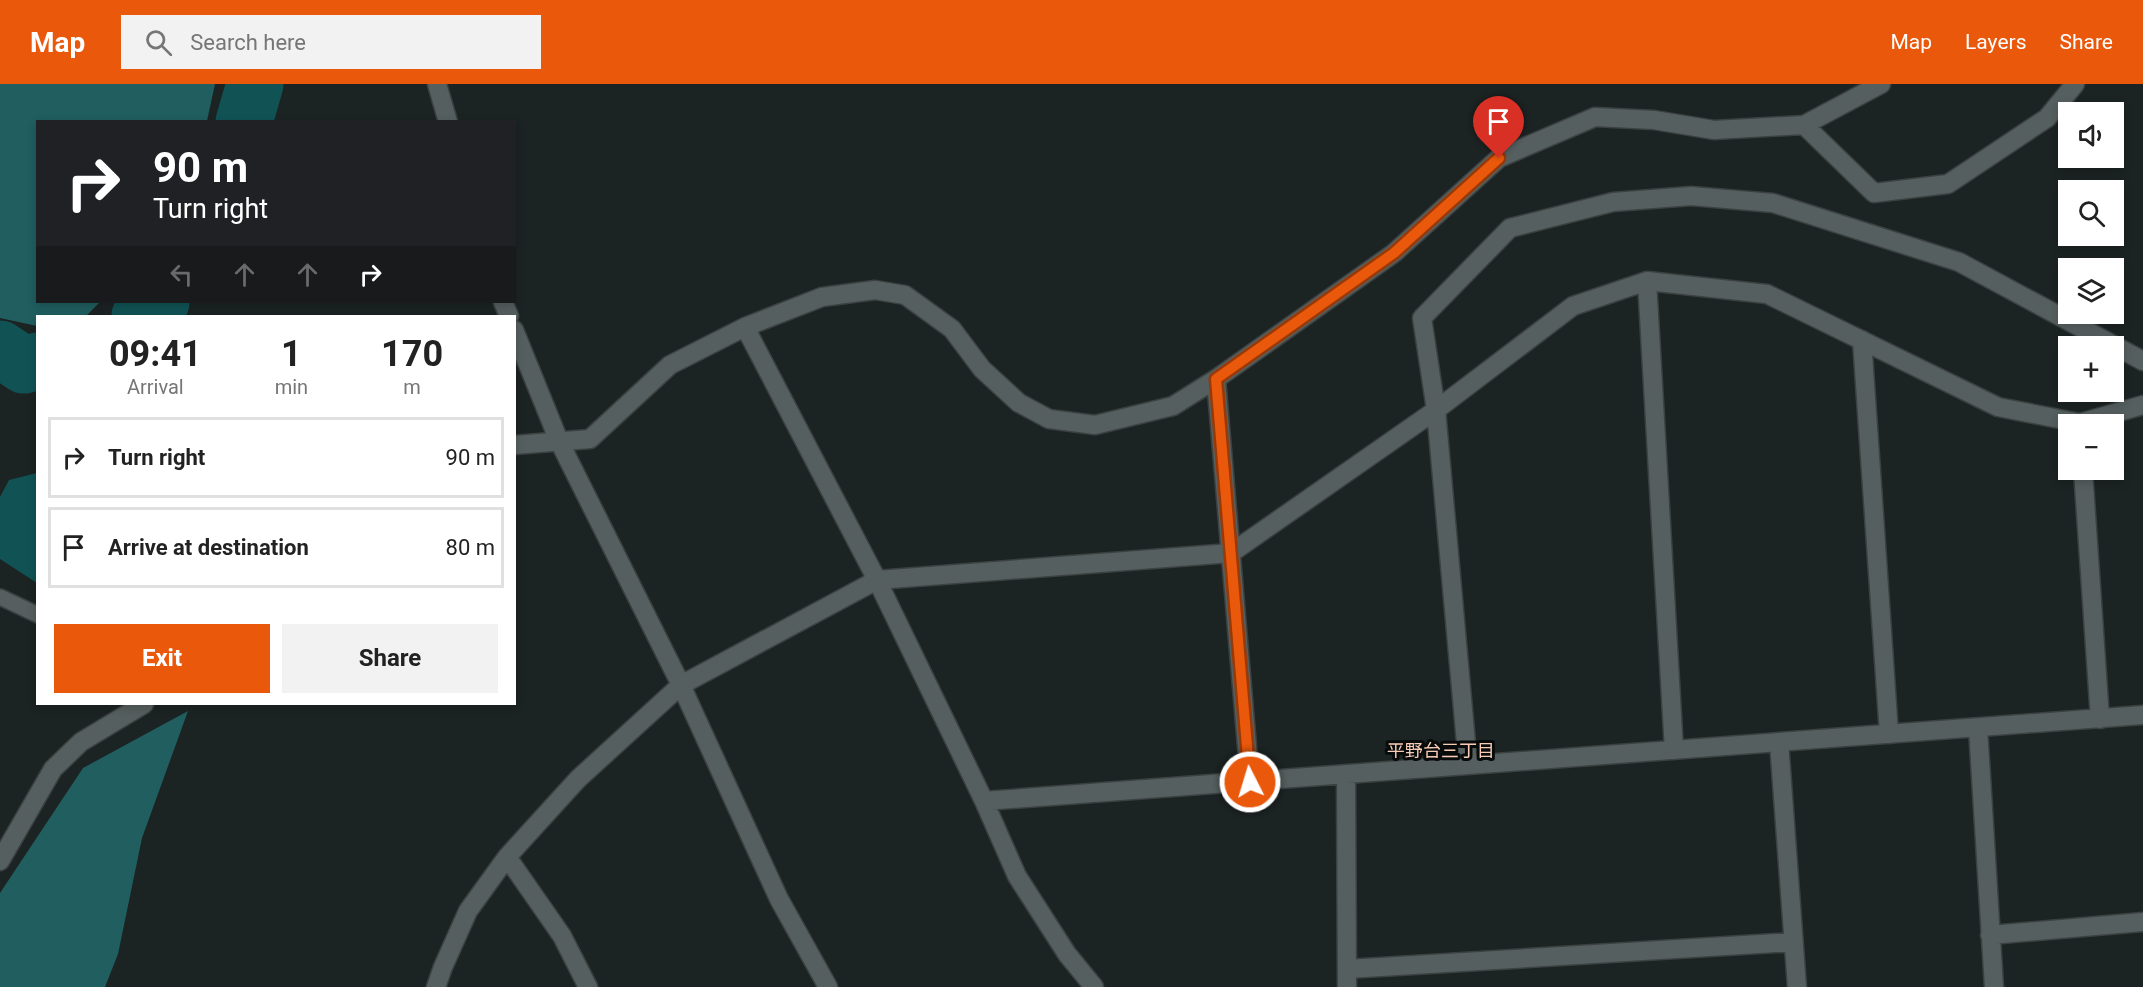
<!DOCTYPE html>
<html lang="en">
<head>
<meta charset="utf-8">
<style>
	body { margin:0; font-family:Roboto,"Noto Sans JP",sans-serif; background:#f2f2f2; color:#222; height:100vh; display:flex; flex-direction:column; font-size:22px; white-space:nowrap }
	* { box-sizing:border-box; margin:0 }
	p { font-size:20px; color:#767676 }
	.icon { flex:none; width:33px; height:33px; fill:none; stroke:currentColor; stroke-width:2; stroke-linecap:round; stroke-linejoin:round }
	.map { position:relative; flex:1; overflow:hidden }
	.sheet { position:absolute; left:36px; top:231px; width:480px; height:390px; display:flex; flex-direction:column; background:#fff; border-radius:0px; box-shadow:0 3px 9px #0003 }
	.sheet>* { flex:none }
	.hud { position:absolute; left:36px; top:36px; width:480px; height:183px; border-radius:0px; box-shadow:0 3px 9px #0003; background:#202124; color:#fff; overflow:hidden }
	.tools { position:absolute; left:2058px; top:18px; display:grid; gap:12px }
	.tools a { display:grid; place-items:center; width:66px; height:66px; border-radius:0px; background:#fff; box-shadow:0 3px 9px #0003; font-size:30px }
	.pin { position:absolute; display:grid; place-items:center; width:51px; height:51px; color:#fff; margin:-62px -26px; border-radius:50% 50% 50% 0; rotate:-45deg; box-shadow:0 0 6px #0007 }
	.pin .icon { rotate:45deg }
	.me { position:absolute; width:66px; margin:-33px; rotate:355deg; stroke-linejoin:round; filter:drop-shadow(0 0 4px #0008) }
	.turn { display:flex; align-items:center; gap:21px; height:126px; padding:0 18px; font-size:27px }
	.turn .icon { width:78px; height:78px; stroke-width:2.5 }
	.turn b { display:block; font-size:42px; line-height:51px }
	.lanes { display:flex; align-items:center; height:57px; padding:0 18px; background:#0003; justify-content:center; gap:30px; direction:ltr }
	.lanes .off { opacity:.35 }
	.eta { display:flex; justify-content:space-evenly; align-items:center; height:102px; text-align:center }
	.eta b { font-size:36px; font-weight:700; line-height:42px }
	.primary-button { display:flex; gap:12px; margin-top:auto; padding:12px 18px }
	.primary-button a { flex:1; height:69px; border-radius:0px; background:#ea580c; color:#fff; font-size:24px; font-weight:700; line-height:69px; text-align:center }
	.primary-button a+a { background:#f2f2f2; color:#222 }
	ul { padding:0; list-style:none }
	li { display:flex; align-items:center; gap:18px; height:81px; margin:0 12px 9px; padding:0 6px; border:3px solid #e0e0e0; border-radius:0px }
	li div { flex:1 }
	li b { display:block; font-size:22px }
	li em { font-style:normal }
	header { display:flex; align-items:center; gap:36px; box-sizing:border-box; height:84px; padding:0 30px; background:#ea580c; color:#fff }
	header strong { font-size:28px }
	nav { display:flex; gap:33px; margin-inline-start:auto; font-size:21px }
	.search { width:420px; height:54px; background:#f2f2f2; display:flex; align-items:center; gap:15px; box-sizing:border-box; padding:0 21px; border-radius:0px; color:#767676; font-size:22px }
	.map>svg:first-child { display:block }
</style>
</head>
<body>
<header>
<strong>Map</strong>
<div class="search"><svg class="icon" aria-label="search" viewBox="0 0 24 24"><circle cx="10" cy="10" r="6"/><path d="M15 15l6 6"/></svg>Search here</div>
<nav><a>Map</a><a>Layers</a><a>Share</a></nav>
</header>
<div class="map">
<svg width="2143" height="903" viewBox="0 0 2143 903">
	<rect width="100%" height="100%" fill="#1c2323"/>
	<!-- forest -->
	<path fill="#205e60" d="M0,0H215L207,37L38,38V218H100L86,232H38L37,242L0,234Z
		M188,627L142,754L118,870L105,903H0V809L83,684Z"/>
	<!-- water -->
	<path fill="#115355" d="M37,389H38L37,499L0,475V413L9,396Z"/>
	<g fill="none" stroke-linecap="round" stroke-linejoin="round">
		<!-- river -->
		<path stroke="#115355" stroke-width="57" d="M244,38L255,0
			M140,232L157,222L161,218
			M0,265L24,281L38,277"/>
		<!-- lane casing -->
		<g stroke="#3b4141" stroke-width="18">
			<path id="lane" d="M0,513L38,531"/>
		</g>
		<!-- street casing -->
		<g stroke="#3b4141" stroke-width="21">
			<path id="street" d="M1804,41L1874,109L1948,100L2047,34L2075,0
				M1647,197L1674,666
				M745,243L877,496L984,717L1017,792L1067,870L1094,903
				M1862,256L1889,650
				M1216,295L1250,698
				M514,361L590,355L670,281L745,243L822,213L875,206L905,211L952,245L982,285L1019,319L1049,335L1095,341L1173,322L1216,295L1394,169L1499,74L1595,33L1654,36L1714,46L1804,41L1881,0
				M2083,386L2100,635
				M1978,644L1994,903
				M1779,658L1797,903
				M1468,681L1436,326L1422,234L1510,144L1613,118L1691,112L1773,119L1959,178L2143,277
				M1346,690L1347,903
				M984,717L2143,631
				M507,773L562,852L588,903
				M0,777L53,685L81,658L144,620
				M1990,851L2143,838
				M1347,885L1793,858
				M436,903L443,883L468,827L507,773L578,695L681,601L877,496L1231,469L1436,326L1573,222L1647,197L1767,210L1998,323L2080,339L2143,321"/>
		</g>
		<!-- secondary casing -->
		<g stroke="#3b4141" stroke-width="21">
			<path id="secondary" d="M437,0L448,38
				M503,218L509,232
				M514,246L559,357L681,601L779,815L828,903"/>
		</g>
		<!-- lane -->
		<use href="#lane" stroke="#565f5f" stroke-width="15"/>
		<!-- street -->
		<use href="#street" stroke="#565f5f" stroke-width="18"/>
		<!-- secondary -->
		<use href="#secondary" stroke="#565f5f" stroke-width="18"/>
	</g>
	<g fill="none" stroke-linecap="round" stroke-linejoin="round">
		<!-- route casing -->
		<g stroke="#983908" stroke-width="15">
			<path id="route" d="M1250,698L1216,295L1394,169L1499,74"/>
		</g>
		<!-- route -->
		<use href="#route" stroke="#ea580c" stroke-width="10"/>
	</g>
	<g text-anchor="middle" stroke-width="6" stroke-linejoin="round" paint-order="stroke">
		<!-- neighbourhood labels -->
		<g font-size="18" fill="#f9ccb5" stroke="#080b0c">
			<text x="1441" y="673">平野台三丁目</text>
		</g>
	</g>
</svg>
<div class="tools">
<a><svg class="icon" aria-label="sound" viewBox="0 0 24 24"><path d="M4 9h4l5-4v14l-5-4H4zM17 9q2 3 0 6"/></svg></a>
<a><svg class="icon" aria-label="search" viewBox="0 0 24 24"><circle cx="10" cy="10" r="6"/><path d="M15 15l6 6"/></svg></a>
<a><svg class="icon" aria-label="layers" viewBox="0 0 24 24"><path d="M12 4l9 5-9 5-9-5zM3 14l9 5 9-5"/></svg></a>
<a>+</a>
<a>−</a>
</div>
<div class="pin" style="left:1499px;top:74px;background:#d93025"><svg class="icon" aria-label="arrive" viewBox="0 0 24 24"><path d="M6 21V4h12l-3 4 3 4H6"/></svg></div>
<svg class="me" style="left:1250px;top:698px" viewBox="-20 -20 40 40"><circle r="17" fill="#ea580c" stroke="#fff" stroke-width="3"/><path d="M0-11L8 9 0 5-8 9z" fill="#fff"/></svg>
<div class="hud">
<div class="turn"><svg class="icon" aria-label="right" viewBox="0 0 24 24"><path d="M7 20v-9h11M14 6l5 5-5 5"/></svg><div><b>90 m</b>Turn right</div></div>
<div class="lanes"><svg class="icon off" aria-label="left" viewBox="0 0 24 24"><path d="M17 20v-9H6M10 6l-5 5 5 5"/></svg><svg class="icon off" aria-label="ahead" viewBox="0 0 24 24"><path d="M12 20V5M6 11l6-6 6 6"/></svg><svg class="icon off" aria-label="ahead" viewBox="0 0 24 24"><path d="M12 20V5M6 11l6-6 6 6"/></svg><svg class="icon" aria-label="right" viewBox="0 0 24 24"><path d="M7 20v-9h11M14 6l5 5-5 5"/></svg></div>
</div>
<section class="sheet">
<div class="eta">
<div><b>09:41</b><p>Arrival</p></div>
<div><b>1</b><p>min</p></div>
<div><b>170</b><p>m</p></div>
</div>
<ul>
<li><svg class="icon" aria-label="right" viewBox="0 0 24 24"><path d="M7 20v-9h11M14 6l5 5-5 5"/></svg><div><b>Turn right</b></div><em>90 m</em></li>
<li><svg class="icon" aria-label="arrive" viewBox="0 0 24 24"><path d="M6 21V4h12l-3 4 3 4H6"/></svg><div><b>Arrive at destination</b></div><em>80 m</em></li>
</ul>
<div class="primary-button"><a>Exit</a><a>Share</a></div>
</section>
</div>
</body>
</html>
